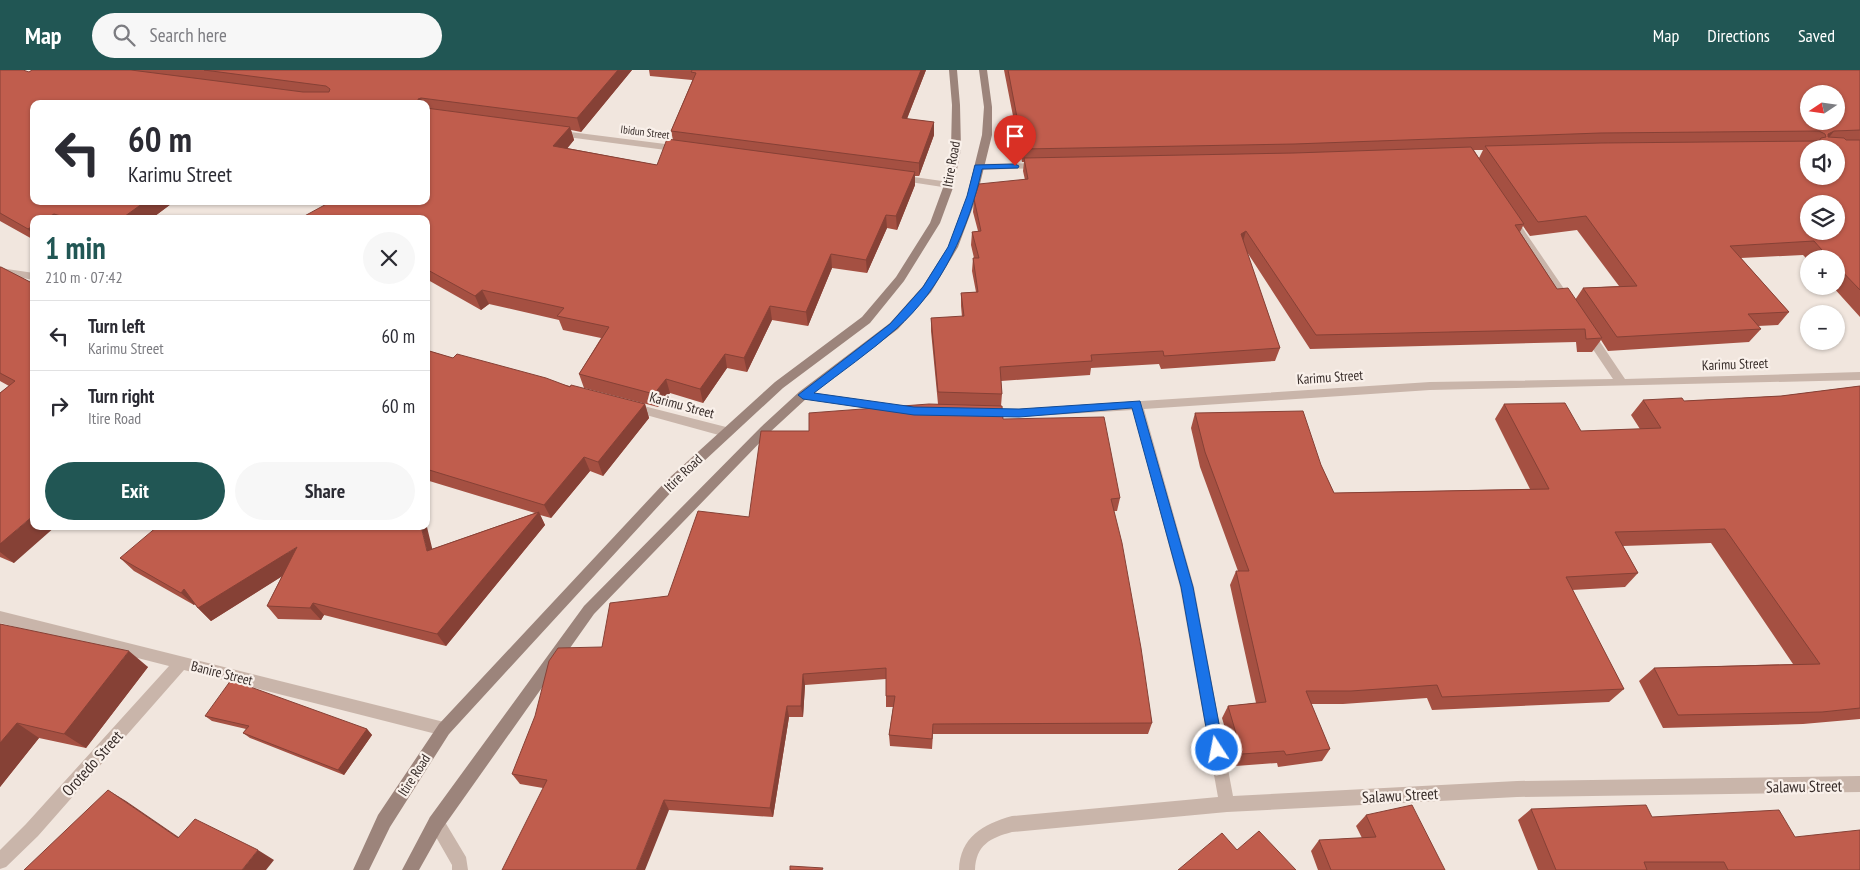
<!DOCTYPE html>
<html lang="en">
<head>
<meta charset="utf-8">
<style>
	body { margin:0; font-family:"PT Sans Narrow",sans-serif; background:#f7f7f7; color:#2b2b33; height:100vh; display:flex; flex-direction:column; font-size:19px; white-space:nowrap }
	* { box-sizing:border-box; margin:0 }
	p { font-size:16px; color:#7c7c81 }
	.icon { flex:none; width:28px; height:28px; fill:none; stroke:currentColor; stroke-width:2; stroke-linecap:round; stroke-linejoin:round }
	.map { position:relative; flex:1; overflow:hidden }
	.sheet { position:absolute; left:30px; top:145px; width:400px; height:315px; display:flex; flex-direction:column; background:#fff; border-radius:10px; box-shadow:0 1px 4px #0004 }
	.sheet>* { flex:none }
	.banner { position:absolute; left:30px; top:30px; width:400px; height:105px; border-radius:10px; box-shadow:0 1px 4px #0004; background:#fff; color:#2b2b33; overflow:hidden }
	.needle { width:32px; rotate:257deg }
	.fabs { position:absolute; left:1800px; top:15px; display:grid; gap:10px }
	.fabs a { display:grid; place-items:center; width:45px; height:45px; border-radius:50%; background:#fff; box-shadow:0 1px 4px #0004; font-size:25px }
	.pin { position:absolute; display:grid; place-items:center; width:42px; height:42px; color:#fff; margin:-51px -21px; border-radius:50% 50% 50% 0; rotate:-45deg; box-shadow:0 0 5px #0007 }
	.pin .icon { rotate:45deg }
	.me { position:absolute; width:55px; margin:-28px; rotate:349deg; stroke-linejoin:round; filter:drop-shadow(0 0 4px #0008) }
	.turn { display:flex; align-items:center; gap:18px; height:105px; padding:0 15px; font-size:22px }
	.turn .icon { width:65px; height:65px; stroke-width:2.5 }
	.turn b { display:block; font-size:35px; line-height:42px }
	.round { display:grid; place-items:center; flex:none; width:52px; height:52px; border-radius:26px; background:#f7f7f7 }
	.head { display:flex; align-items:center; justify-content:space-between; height:85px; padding:0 15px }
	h1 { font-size:30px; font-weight:800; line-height:38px; color:#215654 }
	.button { display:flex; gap:10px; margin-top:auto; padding:10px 15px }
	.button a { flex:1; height:58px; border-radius:30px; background:#215654; color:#fff; font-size:20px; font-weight:800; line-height:58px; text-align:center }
	.button a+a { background:#f7f7f7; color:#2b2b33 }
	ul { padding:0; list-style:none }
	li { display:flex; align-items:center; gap:15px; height:70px; padding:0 15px; border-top:1px solid #e1e1e2 }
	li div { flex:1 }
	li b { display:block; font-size:19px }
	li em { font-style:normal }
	header { display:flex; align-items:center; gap:30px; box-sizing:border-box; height:70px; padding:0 25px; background:#215654; color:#fff }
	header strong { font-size:24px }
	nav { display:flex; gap:28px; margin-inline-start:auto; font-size:18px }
	.search { width:350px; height:45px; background:#f7f7f7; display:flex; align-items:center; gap:12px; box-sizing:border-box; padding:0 18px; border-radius:28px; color:#7c7c81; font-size:19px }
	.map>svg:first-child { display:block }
</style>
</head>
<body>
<header>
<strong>Map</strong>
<div class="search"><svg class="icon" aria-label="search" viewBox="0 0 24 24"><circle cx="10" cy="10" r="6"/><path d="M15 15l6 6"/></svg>Search here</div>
<nav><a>Map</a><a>Directions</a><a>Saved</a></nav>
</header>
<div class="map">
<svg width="1860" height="800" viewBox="0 0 1860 800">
	<rect width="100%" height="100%" fill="#f1e6de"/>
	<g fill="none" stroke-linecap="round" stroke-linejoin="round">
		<!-- service -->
		<path fill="#c9b5aa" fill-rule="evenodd" d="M436,745L442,747L466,787L468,800H452V795L428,753L430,747Z"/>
		<!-- minor -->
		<path fill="#c9b5aa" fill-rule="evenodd" d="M555,60L681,76L686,79L681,82L552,65V61Z
			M1041,93L1046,96L1044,98L978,100L973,97L978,94Z
			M900,105L949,112L954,115L949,118L897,110V106Z
			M1511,146L1515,147L1571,229L1572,232L1571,235H1563L1506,149Z
			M0,198L34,203V210L0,204Z
			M1588,259L1592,260L1625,309L1860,302V310L1430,320L1144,339L1194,517L1233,726L1517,711L1860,706V722L1517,727L1227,742L1012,762C990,768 976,775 975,800H959C960,767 983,754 1012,746L1218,727L1180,517L1133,340L1019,347L986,346L982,345L980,342L982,339H1019L1430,312L1613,309L1582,263Z
			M803,321L904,336L910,340L904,344L803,329L797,325Z
			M632,333L726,357L730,359L732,362L730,365L726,367L628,340L626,337L628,334Z
			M0,541L444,652L449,654L452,659L449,664L444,666L184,600L38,766L6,797L0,799V780L26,754L169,596L0,553Z"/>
		<!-- secondary -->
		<path fill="#9c847b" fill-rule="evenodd" d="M949,0H957L960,35L961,79L954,115L940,153L904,211L870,253L783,318L675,418L449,664L390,757L369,800H353L378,745L439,654L667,410L775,312L862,247L896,207L930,153L944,115L951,79L952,35Z
			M979,0H987L992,37V65L977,126L958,177L931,222L898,259L807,328L769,363L594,544L442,759L419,800H402L430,747L584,536L761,357L799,322L890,253L923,216L948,177L967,126L982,65L984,37Z"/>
	</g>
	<!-- wall -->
	<path fill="#a55042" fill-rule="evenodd" d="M0,0L29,2L32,0H632L581,62L571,60L574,70L567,78L657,95L673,70L671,61L692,11V10L650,6L649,0H926L907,49L934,52V65L919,106H915V115L897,160L887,158L867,203L832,198L808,256L772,250L747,302L727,298L703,333L670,323L658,337L584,318L579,304L601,268L563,260L559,250L489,234L481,240L428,210L426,211V34H34L175,131L151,149H34V170L0,151Z
		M1004,0H1860V247L1832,216H1836V189H1809V191L1803,185L1741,188L1789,242L1778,255L1758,256L1761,259L1749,272L1608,281L1601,270L1592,282H1577L1576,272L1310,279L1247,182L1280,278L1275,291L1161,299L1159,294L1091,298L1090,305L1001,311L1002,324L1001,336L1003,349L1120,428L1117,441H1114L1152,653L1148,664H933L932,679L890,676L889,665L893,637H886V609L805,615L803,647H789L773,747L669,740L520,714L512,704L602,577L668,526L749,447L809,361L938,334L931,261V248L962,247L961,236V223L976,222L972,201L973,188H974L971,175L972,162L978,161L973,142L974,129L1025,110L1023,101L1024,92H1022ZM1474,80H1483L1479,88ZM1523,156L1530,166L1577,160L1619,216L1583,218L1575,230L1557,219L1520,162Z
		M0,197L34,214L14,493L0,487V323L9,316L0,311Z
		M426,280L453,288L645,334L649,348L603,406L590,401L551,448L540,445L545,455L446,576L324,545L321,550L278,549L267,536L282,506L211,551L198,538L195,534L194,535L134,501L120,488L432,479L535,443L426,410Z
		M1860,316V649L1803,654L1663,658L1639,611L1654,598L1793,594L1711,473L1623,476L1638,503L1625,517L1572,520L1624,619L1609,632L1432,640L1427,628L1343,634H1311L1330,679L1322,691L1278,697L1277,693L1236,696L1222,648L1228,636L1256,633L1230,515L1236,501H1238L1200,397L1191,358L1195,343L1321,395L1334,423L1530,419L1495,349L1504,334L1581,361L1640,359L1631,345L1643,330L1684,331L1781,326Z
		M0,554L148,597L86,678L39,668L0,717Z
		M205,646L367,659L372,665L344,705L250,668L243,663L246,659L212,651Z
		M1531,739L1652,747L1795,767L1860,800H1538L1518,750Z
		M1366,745L1445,800H1318L1311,781L1319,770L1362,768L1356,756Z"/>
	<!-- shaded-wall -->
	<path fill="#864136" d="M618,0H632L581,62L577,48Z
		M921,0H926L902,61V48Z
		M421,28L423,34H419L418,29Z
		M934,52V65L919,106V93Z
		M570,57L574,70L558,90L553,76Z
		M1834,61L1824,74L1828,64Z
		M915,102V115L897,160L896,146Z
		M146,131H175L151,149H121Z
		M54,144L59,149H45Z
		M886,145L887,158L867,203L866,190Z
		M34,155V166L28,159Z
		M1246,161L1242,175L1241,164Z
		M831,184L832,198L808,256L806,242Z
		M482,220L489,234L481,240L475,226Z
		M770,236L772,250L747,302L744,288Z
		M725,284L727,298L703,333L700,319Z
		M666,309L670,323L658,337L654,324Z
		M645,334L649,348L603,406L598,392Z
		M584,387L590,401L551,448L544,435Z
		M539,442L545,455L446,576L437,564Z
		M34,445V456H56L14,493L0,482V474Z
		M426,453L436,494L427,481L421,456H426Z
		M297,477L308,490L211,551L198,538Z
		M184,519L198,531L194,535L181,523Z
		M313,533L324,545L321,550L310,538Z
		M129,581L148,597L86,678L64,664Z
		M803,604L805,615L803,647L801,636Z
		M787,636L789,647L773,747L770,738Z
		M17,653L39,668L0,717V673Z
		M367,659L372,665L344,705L338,700Z
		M108,720L126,731L196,779L178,768Z
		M664,730L669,740L645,800H636Z
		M258,780L274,790L266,800H242Z"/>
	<!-- building -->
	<path fill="#c05d4d" stroke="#864136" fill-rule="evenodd" d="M0,0H23L29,2L32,0H131L303,22H329L330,19L326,16L204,0H618L577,48L421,28L418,29L419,34H34V131H146L121,149H71L54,144L45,149H34V155L28,159L0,143Z
		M692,0H921L902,48L934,52L919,93L671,61L696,3L691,2Z
		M1008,0H1860V60L1834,61L1828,64V67L1844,68L1846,70H1860V220L1836,195V189H1830L1814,171L1730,176L1789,242L1748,244L1761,259L1617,267L1583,218L1637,216L1586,146L1538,152L1485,76L1601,73L1819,71L1821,68L1826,67L1825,64L1819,61L1600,63L1294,74L1023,79ZM1809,24H1836V51H1809ZM1809,79H1836V106H1809ZM1809,134H1836V161H1809Z
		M426,38L570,57L553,76L657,95L667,69L915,102L896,146L886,145L866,190L831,184L806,242L770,236L744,288L725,284L700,319L666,309L654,324L579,304L609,257L557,246L564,238L482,220L475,226L426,199V149H299L332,131H426Z
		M1471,77L1524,154L1515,155L1557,219L1568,218L1602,268L1586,269L1585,259L1316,265L1246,161L1241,164L1280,278L1164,286L1163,281L1091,285L1092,291L1000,297L1002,324L938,322L931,248L964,246L961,223L978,222L973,188H979L972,162L981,161L974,129L979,114L1028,109L1024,88L1294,83Z
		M0,197H1L34,214V445L0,474V323L15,311L0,303Z
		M426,280L453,288L457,284L546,308L570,317L571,315L645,334L598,392L584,387L544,435L426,399Z
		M1860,316V638L1822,642L1678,645L1654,598L1820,594L1725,459L1615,462L1638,503L1566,507L1624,619L1442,627L1437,615L1351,621H1306L1330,679L1286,685L1284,681L1242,684L1228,636L1266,632L1236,501H1249L1205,382L1195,343L1303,341L1321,395L1334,423L1549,419L1504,334L1565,333L1581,361L1661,358L1643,330L1682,328L1684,331L1781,326Z
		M929,334L1002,336L1003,349L1104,347L1120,428L1111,429L1122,473L1141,578L1152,653L933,654L932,669L889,665L895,626H886V598L803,604L801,636H787L770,738L664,730L636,800H502L547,710L512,704L535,646L549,591L558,578L602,577L610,533L668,526L698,441L749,447L761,361H809V343Z
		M539,442L437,564L313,533L310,538L267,536L297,477L198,538L184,519L181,523L120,488L158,456H421L427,481Z
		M0,554L129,581L64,664L17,653L0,673Z
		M231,610L367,659L338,700L243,663L249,656L205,646Z
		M108,720L178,768L195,749L258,780L242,800H24Z
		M1412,735L1445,800H1331L1319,770L1376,767L1366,745Z
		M1646,735L1652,747L1779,740L1795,767L1860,760V800H1728L1724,792H1644L1647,800H1556L1531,739Z
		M1259,761L1296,800H1178L1222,763L1237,780Z
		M790,796L823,798L822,800H790Z"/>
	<!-- route -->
	<path fill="#1a73e8" stroke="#114b97" d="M1015,94L1019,96L1018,98L982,99C969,158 942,219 896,259C870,282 841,302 814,323L914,337L1019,339L1140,331L1193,517L1224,680L1222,684L1217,686L1212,684L1210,680L1181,517L1132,338L1019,347L914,345L803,329L798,325L890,254L923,217L948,177L967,126L975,95Z"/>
	<g text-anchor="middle" stroke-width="4.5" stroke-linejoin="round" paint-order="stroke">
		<!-- far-street labels -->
		<g font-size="11" fill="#372c29" stroke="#f9f0ea">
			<text transform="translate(645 62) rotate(7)" y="4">Ibidun Street</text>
		</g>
		<!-- street labels -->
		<g font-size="14" fill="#372c29" stroke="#f9f0ea">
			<text transform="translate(951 94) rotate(-80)" y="5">Itire Road</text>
			<text transform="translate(1735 294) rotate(-2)" y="5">Karimu Street</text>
			<text transform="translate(1330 307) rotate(-4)" y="5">Karimu Street</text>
			<text transform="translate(682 335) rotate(15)" y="5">Karimu Street</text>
			<text transform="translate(683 403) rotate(-44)" y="5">Itire Road</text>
			<text transform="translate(222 603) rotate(14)" y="5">Banire Street</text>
			<text transform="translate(414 705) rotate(-57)" y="5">Itire Road</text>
		</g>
		<!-- near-street labels -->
		<g font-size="16" fill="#372c29" stroke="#f9f0ea">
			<text transform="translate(92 693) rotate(-48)" y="6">Orotedo Street</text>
			<text transform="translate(1804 716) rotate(-1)" y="6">Salawu Street</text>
			<text transform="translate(1400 725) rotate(-3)" y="6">Salawu Street</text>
		</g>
	</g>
</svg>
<div class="fabs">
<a><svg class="needle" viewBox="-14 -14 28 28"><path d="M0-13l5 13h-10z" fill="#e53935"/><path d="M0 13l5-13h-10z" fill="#7c7c81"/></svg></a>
<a><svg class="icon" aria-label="sound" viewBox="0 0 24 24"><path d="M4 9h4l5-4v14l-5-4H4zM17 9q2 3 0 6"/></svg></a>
<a><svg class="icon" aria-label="layers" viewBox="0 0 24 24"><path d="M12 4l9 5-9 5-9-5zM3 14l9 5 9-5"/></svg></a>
<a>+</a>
<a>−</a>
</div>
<div class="pin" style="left:1015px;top:96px;background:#d93025"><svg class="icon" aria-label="arrive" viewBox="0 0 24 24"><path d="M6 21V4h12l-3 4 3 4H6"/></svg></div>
<svg class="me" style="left:1217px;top:680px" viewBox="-20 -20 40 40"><circle r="17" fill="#1a73e8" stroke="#fff" stroke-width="3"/><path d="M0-11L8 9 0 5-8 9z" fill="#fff"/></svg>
<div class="banner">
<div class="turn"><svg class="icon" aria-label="left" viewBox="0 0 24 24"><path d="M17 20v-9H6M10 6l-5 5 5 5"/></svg><div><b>60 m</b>Karimu Street</div></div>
</div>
<section class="sheet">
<div class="head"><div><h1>1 min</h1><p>210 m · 07:42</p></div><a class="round"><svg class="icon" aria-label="close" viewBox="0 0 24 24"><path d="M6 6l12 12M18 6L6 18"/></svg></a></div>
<ul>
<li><svg class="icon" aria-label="left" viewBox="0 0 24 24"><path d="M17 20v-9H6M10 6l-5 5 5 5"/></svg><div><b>Turn left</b><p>Karimu Street</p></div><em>60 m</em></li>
<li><svg class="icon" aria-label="right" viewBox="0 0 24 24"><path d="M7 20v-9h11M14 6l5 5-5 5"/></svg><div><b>Turn right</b><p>Itire Road</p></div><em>60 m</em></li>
</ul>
<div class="button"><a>Exit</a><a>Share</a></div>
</section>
</div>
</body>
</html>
